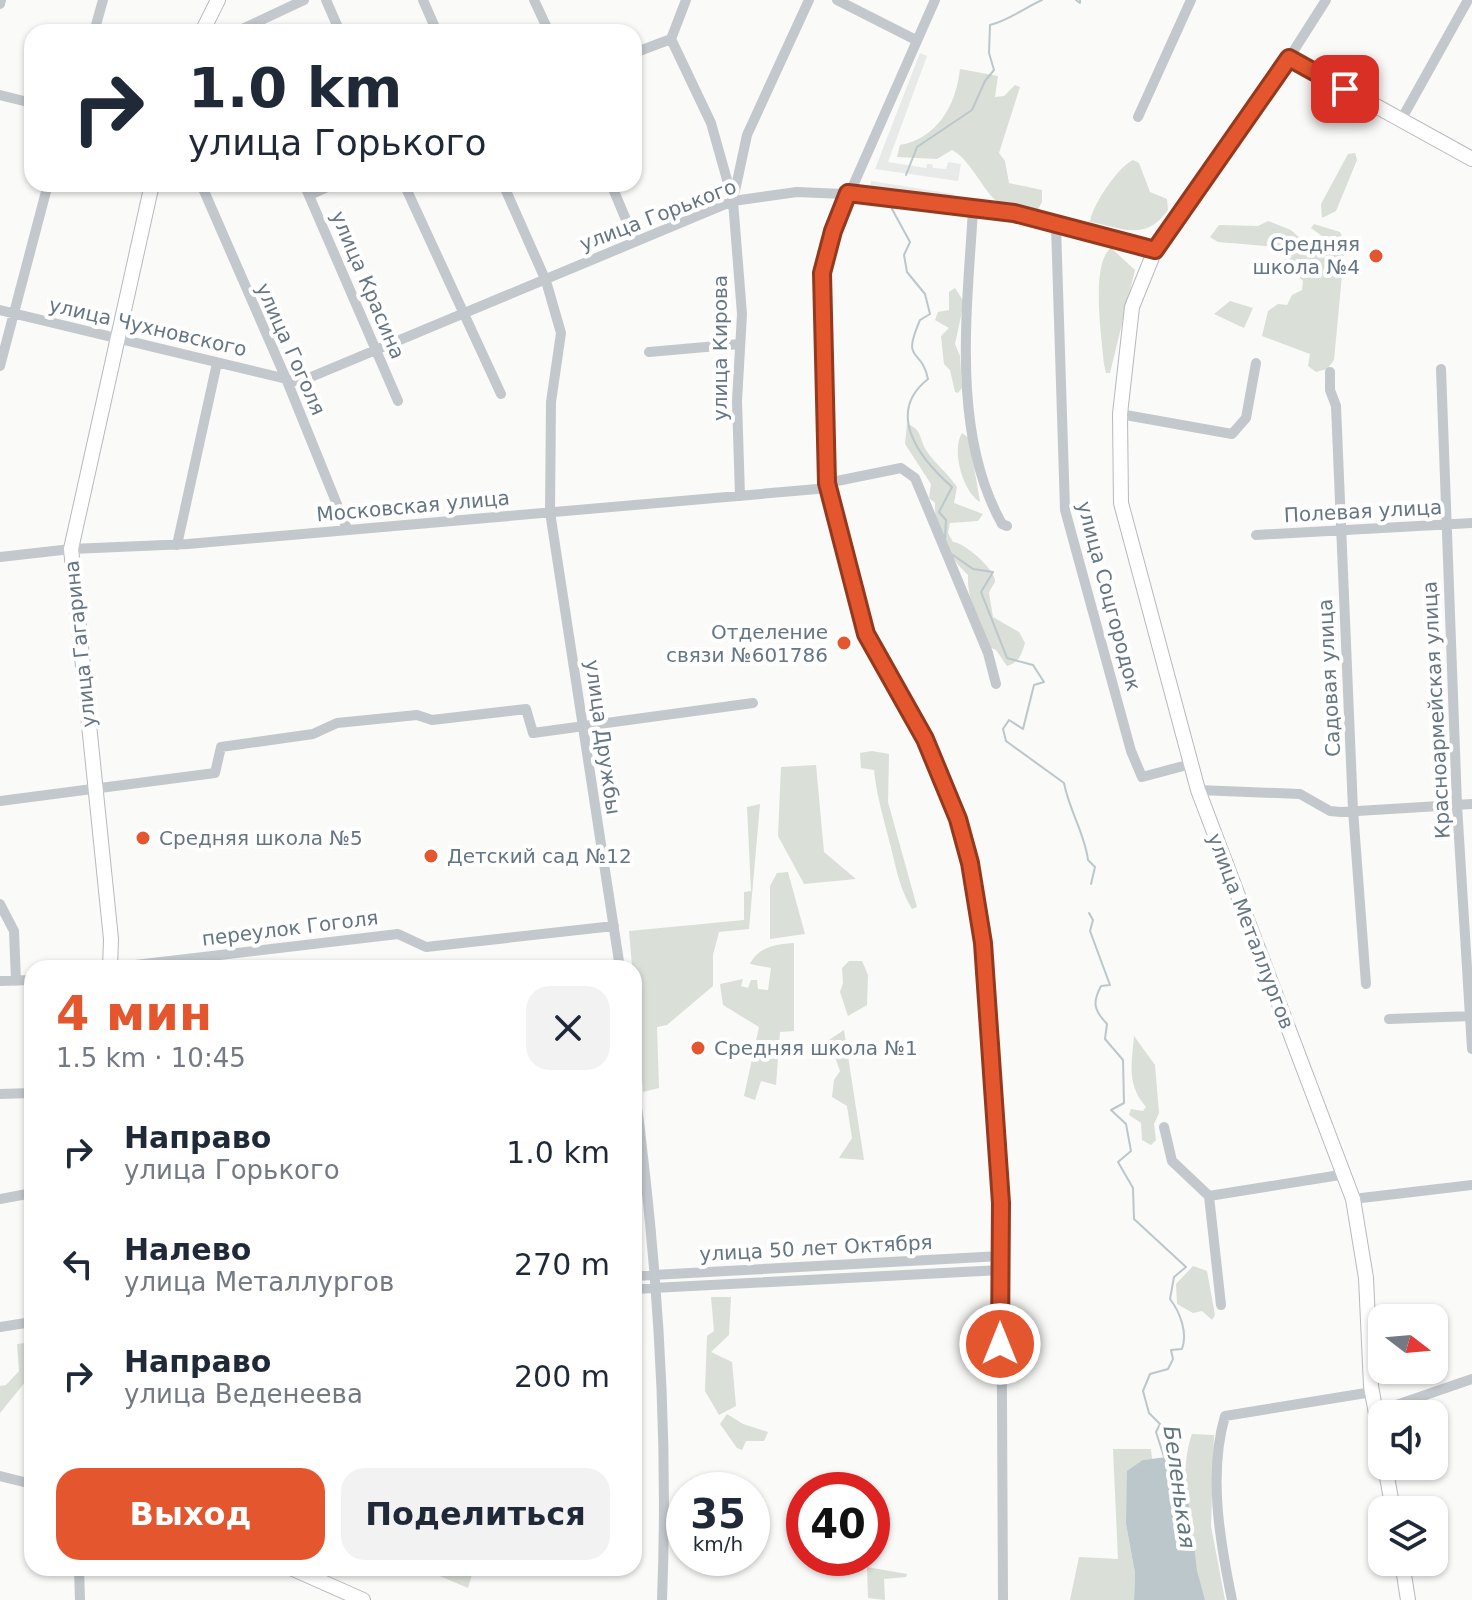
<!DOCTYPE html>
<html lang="ru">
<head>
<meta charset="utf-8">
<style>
	body { margin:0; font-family:"DejaVu Sans",sans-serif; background:#f2f2f3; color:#1f2937; height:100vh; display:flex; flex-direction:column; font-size:30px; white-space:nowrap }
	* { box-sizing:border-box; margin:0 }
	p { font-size:26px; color:#747a83 }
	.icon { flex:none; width:44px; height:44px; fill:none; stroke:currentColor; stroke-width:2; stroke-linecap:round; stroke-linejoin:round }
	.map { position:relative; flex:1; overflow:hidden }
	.sheet { position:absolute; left:24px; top:960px; width:618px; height:616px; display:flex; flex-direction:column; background:#fff; border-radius:24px; box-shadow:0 2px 6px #0004 }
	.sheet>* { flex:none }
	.banner { position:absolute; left:24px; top:24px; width:618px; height:168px; border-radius:24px; box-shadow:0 2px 6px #0004; background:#fff; color:#1f2937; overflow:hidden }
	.needle { width:52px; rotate:106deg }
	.fabs { position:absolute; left:1368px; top:1304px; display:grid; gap:16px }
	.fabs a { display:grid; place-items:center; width:80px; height:80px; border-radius:16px; background:#fff; box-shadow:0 2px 6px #0004; font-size:40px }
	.speed { position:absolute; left:666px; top:1472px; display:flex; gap:16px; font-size:40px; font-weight:700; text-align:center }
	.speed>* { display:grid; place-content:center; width:104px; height:104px; border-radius:50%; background:#fff; box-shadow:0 2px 6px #0004; line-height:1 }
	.speed small { font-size:20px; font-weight:400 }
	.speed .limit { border:12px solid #d22; background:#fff; color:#111 }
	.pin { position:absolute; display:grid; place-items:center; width:68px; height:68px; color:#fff; margin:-34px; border-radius:16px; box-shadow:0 4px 12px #0006 }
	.me { position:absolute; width:88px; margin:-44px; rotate:0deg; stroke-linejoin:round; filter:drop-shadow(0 0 6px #0008) }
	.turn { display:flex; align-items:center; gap:28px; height:168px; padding:0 32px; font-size:36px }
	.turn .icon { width:104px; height:104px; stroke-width:2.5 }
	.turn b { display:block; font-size:56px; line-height:68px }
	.round { display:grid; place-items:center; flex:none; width:84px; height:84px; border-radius:24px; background:#f2f2f3 }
	.headline { display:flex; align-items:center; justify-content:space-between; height:136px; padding:0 32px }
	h1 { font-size:48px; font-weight:700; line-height:60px; color:#e4572e }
	.primary-button { display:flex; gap:16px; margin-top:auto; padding:16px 32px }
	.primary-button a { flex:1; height:92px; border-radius:24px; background:#e4572e; color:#fff; font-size:32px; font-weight:700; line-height:92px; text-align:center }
	.primary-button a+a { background:#f2f2f3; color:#1f2937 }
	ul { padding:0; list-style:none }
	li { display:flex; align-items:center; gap:24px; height:112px; padding:0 32px }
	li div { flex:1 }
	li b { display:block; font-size:30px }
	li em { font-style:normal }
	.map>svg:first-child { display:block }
</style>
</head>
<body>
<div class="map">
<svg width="1472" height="1600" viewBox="0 0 1472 1600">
	<rect width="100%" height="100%" fill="#fafaf8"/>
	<!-- built -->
	<path fill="#e8e9e9" d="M920,53L927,56L888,162L926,168L927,164H932L933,168L946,169L948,162L961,164L958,181L875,169Z
		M871,181L953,194L952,202L870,189Z"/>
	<!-- green -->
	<path fill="#dadfd7" d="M960,69L998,76L995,97L1004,96L1015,85L1020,87L999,153L1005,161L1009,183L1042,190V202L1037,211C1025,209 1001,207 993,198C981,185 968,158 952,150L937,159L897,157L900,145C938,138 956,105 960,69Z
		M1355,153L1357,160L1336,211L1322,218L1321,204L1348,154Z
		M1133,160L1139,163L1150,192L1167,199L1168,210C1145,242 1124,228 1090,222C1092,205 1118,167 1133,160Z
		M1268,221L1291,230L1305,243L1326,239L1311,228L1314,224L1340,232L1345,243L1334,360L1327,369L1316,372L1308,366L1310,354L1262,336L1268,311L1278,304L1287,305L1292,295L1302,290L1303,281L1284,260L1289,252L1300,249L1218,242L1210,237L1219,225L1258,226Z
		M1111,248L1135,270L1110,373H1106L1104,364C1102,339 1090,264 1111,248Z
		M955,288L964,302L955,344L960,356L962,388L958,393L955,392L950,370L944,364L941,336L949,328L935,320L938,312L949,310V292Z
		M1230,301L1253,308L1244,328L1214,314Z
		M907,424C922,429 919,438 926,450C934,463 948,473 957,487L954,503L983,514L978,521L950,523L948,533L953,542C964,542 997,571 995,582C993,586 990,589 989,593L993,617L1019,632L1025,643C1022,653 1019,663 1007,666L996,650L989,647C982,617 967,607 968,575C948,556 934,531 935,503L929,498L931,484L905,444Z
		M962,433L969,438L980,502C963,492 951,450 962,433Z
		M872,751L889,754L888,802L917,907L912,909C901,890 898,877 893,856C886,826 877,800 874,770L861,768L860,753Z
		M816,765L824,852L856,879L804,884L778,836L781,767Z
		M760,804L749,929L719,932L713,955V986L667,1025L657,1027L659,1088L643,1092L629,931L744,920V892L751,891L747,807Z
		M788,872L805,934L770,939V886L777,873Z
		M794,943V1031L780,1032L776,1085L761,1081L755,1100L744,1096L759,1027L723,1005L720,984L743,979L741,986L748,988L751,980H757L758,989L768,990L771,968L750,964C758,947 776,944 794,943Z
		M849,961H862L868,975L867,1005L848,1016L840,992L843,983L842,968Z
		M844,1030L864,1160L839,1158L852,1138L847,1106L832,1097L834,1080L840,1071L829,1040Z
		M1134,1036L1155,1065L1159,1113L1154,1124L1156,1140L1151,1145L1142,1140L1141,1123L1129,1115L1131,1109L1143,1111L1146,1107C1126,1084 1132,1063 1134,1036Z
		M1193,1266L1207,1271L1215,1315L1212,1320L1202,1311L1193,1313L1177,1304L1176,1284Z
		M711,1297H731L729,1335L711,1352L732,1362L736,1406L719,1415L705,1391L707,1336L714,1331Z
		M32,1342V1380L26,1381L0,1413V1386L6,1385L19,1371L17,1344Z
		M727,1414L743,1424L768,1432L764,1441H746L742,1450L737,1448L720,1424Z
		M1192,1434L1214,1435L1211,1526L1225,1600H1205C1192,1556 1176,1477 1192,1434Z
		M1113,1449H1151L1152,1459L1143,1460L1126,1524L1135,1573L1134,1600H1070L1079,1557L1118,1559Z
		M867,1567L907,1574L906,1577L884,1579L885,1600L868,1598Z
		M421,1568H474L468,1588Z"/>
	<!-- water -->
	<path fill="#bbc7cb" d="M1175,1456L1184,1468L1197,1570L1205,1600H1134L1135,1573L1126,1524L1127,1471L1143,1460Z"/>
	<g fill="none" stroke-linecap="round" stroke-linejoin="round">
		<!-- stream -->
		<path stroke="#bbc7cb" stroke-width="2" d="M1076,0L1080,3V0
			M906,175L917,147L972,110L985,81L994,70L989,53L990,25C1010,20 1024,8 1042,0
			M895,203L892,209L910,242L904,255L907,272L925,294L930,314L920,320C901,364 921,346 928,379C885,413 919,458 952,487L939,512L946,520L945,539
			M950,553L973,569L993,572L981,592L1007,658L1033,665L1044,682L1034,685L1023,729L1009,720L1003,729L1006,741L1064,783C1069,810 1085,834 1088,860L1095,867L1091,884
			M1089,913L1093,920L1090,931L1110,985L1101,986C1092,1003 1094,1010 1107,1024L1105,1039L1123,1060L1124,1103L1111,1110L1126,1124L1131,1151L1118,1162L1133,1188L1134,1219L1186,1267L1174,1277L1170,1299C1180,1312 1188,1333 1182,1349L1171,1350L1173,1359L1168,1369L1150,1374L1143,1391L1149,1413L1160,1424L1156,1432L1164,1457"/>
		<!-- major casing -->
		<g stroke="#b5babe" stroke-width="16">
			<path id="major" d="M202,32L218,0
				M110,968L111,939L71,549L152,184
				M1382,1447L1371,1386L1366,1278L1353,1199L1198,790L1121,503L1120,414L1132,307L1155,250L1289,58L1472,159
				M1385,1466L1393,1510
				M1402,1562L1408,1600
				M291,1568L363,1600"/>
		</g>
		<!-- minor -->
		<path stroke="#c3c8cc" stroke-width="10" d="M326,0L340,32
			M423,0L437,32
			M534,0L549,32
			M686,0L671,39L711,123L733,201L742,314L737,401L740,496
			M837,0L914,39
			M935,0L833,231L822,273L827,483L847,572L866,634L925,739L958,819L983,943L1001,1203L1003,1600
			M0,4L1,0
			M94,32L103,0
			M236,32L304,0
			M634,53L671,39
			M1289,58L1326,0
			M0,95L32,103
			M1138,117L1191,0
			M1401,120L1468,0
			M201,184L287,381L347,529
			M304,184L398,401
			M404,184L501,394
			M503,184L546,281L561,333L551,402L550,512L620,968
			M611,184L635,241
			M735,191L747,135L809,0
			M310,195L334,184
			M973,210C967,311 951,433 1002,524L1007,526
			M1056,226L1065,510L1131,751L1142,777L1191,764
			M0,310L299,382L733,201L797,192L866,195L1014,213L1155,250
			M649,352L740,344
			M0,366L48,184
			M1441,369L1457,805L1472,1049
			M1330,372V390L1336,406L1353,810L1366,984
			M1120,414L1232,434L1246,418L1256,363
			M827,483L901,468L915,478L988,653L996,684
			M1256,535L1472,523
			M177,545L217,363
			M0,557L71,549L188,544L829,488
			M1198,790L1300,794L1330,811L1341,812L1472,804
			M0,801L215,773L221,747L313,734L337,723L417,715L432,720L526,709L533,733L753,703
			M0,904L14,931L16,981
			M110,968L398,934L426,947L614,926
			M0,981L32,980
			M1389,1019L1472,1016
			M634,1084C657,1255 669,1427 662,1600
			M0,1094L32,1093
			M1164,1127L1172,1161L1209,1196L1221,1305
			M1209,1196L1346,1174
			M0,1199L32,1193
			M1353,1199L1472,1185
			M634,1276L1001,1256
			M634,1289L1001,1270
			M0,1327L32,1322
			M1376,1412L1472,1379
			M0,1476L32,1484
			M79,1568L80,1600
			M1232,1600C1220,1542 1208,1474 1225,1416L1372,1392"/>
		<!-- major -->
		<use href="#major" stroke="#fff" stroke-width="14"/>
	</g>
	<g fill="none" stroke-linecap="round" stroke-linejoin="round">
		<!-- route casing -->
		<g stroke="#94391e" stroke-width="20">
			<path id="route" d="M1000,1344L1001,1203L983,943L970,863L958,819L925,739L866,634L827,483L822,273L833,231L848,193L1014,213L1155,250L1289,58L1345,89"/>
		</g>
		<!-- route -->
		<use href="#route" stroke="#e4572e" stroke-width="14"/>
	</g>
	<!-- markers -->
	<g fill="#e4572e" stroke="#fff" stroke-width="3">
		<circle cx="1376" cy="256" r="8"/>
		<circle cx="844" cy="643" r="8"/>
		<circle cx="143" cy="838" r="8"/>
		<circle cx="431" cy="856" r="8"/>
		<circle cx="698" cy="1048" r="8"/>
	</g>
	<g text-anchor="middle" stroke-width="8" stroke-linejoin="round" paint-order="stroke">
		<!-- street labels -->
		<g font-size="20" fill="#657683" stroke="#fff">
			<text transform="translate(658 215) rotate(-21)" y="7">улица Горького</text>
			<text transform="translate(368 285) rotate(67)" y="7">улица Красина</text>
			<text transform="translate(148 327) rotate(13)" y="7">улица Чухновского</text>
			<text transform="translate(720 348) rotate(-90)" y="7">улица Кирова</text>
			<text transform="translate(291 349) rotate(66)" y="7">улица Гоголя</text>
			<text transform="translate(413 506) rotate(-5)" y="7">Московская улица</text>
			<text transform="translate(1363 511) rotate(-3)" y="7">Полевая улица</text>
			<text transform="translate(1109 596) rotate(75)" y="7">улица Соцгородок</text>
			<text transform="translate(80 644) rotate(-96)" y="7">улица Гагарина</text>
			<text transform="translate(1329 678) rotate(-93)" y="7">Садовая улица</text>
			<text transform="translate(1436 710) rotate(-93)" y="7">Красноармейская улица</text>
			<text transform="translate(603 737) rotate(82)" y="7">улица Дружбы</text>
			<text transform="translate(290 928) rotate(-7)" y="7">переулок Гоголя</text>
			<text transform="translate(1251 931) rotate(69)" y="7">улица Металлургов</text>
			<text transform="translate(816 1248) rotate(-3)" y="7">улица 50 лет Октября</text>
		</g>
		<!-- poi labels -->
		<g font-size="20" fill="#657683" stroke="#fff" text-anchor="start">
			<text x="1360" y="251" text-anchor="end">Средняя<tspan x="1360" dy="23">школа №4</tspan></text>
			<text x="828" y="639" text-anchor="end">Отделение<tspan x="828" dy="23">связи №601786</tspan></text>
			<text x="159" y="845">Средняя школа №5</text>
			<text x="447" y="863">Детский сад №12</text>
			<text x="714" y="1055">Средняя школа №1</text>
		</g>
		<!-- water labels -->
		<g font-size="22" font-style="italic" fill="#60757c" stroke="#fff">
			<text transform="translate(1180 1487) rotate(82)" y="8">Беленькая</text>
		</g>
	</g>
</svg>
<div class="fabs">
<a><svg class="needle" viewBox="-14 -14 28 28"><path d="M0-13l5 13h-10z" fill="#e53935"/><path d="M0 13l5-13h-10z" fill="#747a83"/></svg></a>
<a><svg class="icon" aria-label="sound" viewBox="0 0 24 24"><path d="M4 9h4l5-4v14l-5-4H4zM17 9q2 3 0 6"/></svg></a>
<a><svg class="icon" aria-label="layers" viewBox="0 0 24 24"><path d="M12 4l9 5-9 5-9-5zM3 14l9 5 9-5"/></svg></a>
</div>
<div class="speed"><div>35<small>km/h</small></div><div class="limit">40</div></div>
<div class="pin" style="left:1345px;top:89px;background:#d93025"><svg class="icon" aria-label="arrive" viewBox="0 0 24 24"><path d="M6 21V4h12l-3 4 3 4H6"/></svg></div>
<svg class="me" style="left:1000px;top:1344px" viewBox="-20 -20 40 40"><circle r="17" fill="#e4572e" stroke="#fff" stroke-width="3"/><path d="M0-11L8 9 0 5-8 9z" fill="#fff"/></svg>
<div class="banner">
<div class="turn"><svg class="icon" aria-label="right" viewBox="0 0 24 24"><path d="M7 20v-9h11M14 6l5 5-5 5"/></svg><div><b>1.0 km</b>улица Горького</div></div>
</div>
<section class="sheet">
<div class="headline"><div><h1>4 мин</h1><p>1.5 km · 10:45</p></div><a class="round"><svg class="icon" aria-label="close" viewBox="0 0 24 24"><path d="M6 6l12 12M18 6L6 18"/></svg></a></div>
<ul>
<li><svg class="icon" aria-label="right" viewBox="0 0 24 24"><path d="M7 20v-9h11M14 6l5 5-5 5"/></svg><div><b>Направо</b><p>улица Горького</p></div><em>1.0 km</em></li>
<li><svg class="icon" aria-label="left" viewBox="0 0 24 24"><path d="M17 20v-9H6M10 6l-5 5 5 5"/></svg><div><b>Налево</b><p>улица Металлургов</p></div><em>270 m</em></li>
<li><svg class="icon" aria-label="right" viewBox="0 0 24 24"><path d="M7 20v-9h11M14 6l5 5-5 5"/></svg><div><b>Направо</b><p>улица Веденеева</p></div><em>200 m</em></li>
</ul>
<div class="primary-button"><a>Выход</a><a>Поделиться</a></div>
</section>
</div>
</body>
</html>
